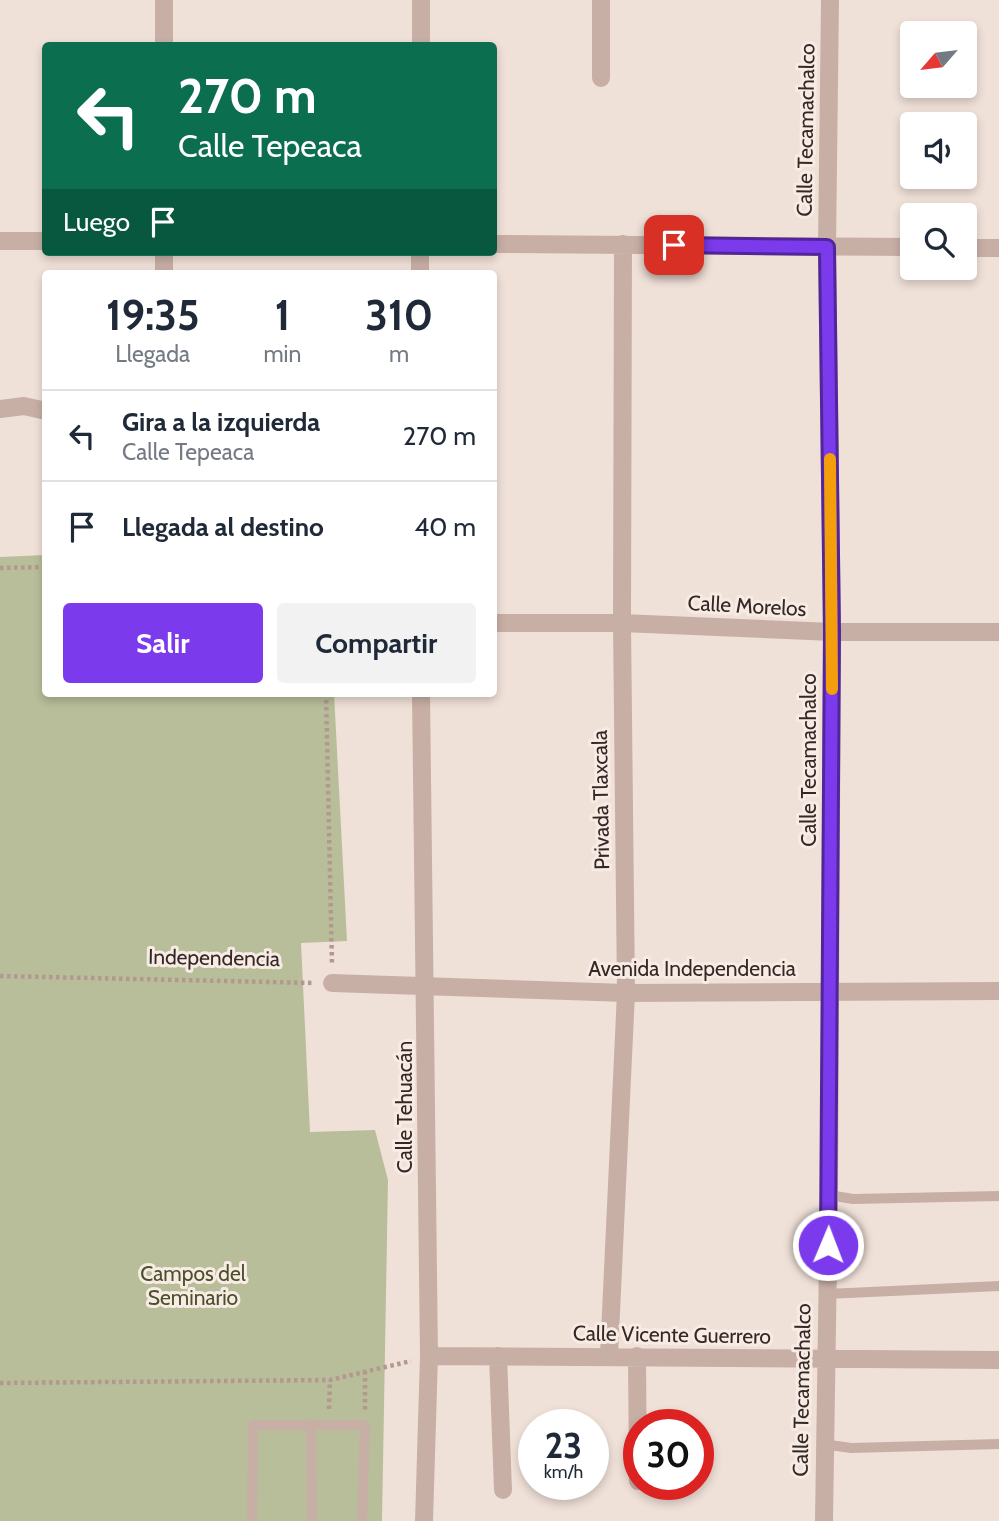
<!DOCTYPE html>
<html lang="es">
<head>
<meta charset="utf-8">
<style>
	body { margin:0; font-family:Cabin,sans-serif; background:#f2f2f3; color:#1f2937; height:100vh; display:flex; flex-direction:column; font-size:26px; white-space:nowrap }
	* { box-sizing:border-box; margin:0 }
	p { font-size:23px; color:#747a83 }
	.icon { flex:none; width:38px; height:38px; fill:none; stroke:currentColor; stroke-width:2; stroke-linecap:round; stroke-linejoin:round }
	.map { position:relative; flex:1; overflow:hidden }
	.side { position:absolute; left:42px; top:270px; width:455px; height:427px; display:flex; flex-direction:column; background:#fff; border-radius:7px; box-shadow:0 4px 10px #0003 }
	.side>* { flex:none }
	.hud { position:absolute; left:42px; top:42px; width:455px; height:214px; border-radius:7px; box-shadow:0 4px 10px #0003; background:#0b6e4f; color:#fff; overflow:hidden }
	.needle { width:46px; rotate:242deg }
	.controls { position:absolute; left:900px; top:21px; display:grid; gap:14px }
	.controls a { display:grid; place-items:center; width:77px; height:77px; border-radius:7px; background:#fff; box-shadow:0 4px 10px #0003; font-size:35px }
	.speed { position:absolute; left:518px; top:1409px; display:flex; gap:14px; font-size:35px; font-weight:700; text-align:center }
	.speed>* { display:grid; place-content:center; width:91px; height:91px; border-radius:50%; background:#fff; box-shadow:0 4px 10px #0003; line-height:1 }
	.speed small { font-size:18px; font-weight:400 }
	.speed .limit { border:10px solid #d22; background:#fff; color:#111 }
	.pin { position:absolute; display:grid; place-items:center; width:60px; height:60px; color:#fff; margin:-30px; border-radius:14px; box-shadow:0 4px 10px #0006 }
	.me { position:absolute; width:77px; margin:-38px; rotate:1deg; stroke-linejoin:round; filter:drop-shadow(0 0 5px #0008) }
	.turn { display:flex; align-items:center; gap:24px; height:147px; padding:0 21px; font-size:32px }
	.turn .icon { width:91px; height:91px; stroke-width:2.5 }
	.turn b { display:block; font-size:49px; line-height:60px }
	.then { display:flex; align-items:center; height:66px; padding:0 21px; background:#0003; gap:14px; font-size:26px }
	.eta { display:flex; justify-content:space-evenly; align-items:center; height:119px; text-align:center }
	.eta b { font-size:42px; font-weight:800; line-height:49px }
	.primary-button { display:flex; gap:14px; margin-top:auto; padding:14px 21px }
	.primary-button a { flex:1; height:80px; border-radius:7px; background:#7c3aed; color:#fff; font-size:28px; font-weight:800; line-height:80px; text-align:center }
	.primary-button a+a { background:#f2f2f3; color:#1f2937 }
	ul { padding:0; list-style:none }
	li { display:flex; align-items:center; gap:21px; height:91px; padding:0 21px; border-top:2px solid #e0e1e3 }
	li div { flex:1 }
	li b { display:block; font-size:26px }
	li em { font-style:normal }
	.map>svg:first-child { display:block }
</style>
</head>
<body>
<div class="map">
<svg width="999" height="1521" viewBox="0 0 999 1521">
	<rect width="100%" height="100%" fill="#f0e1d8"/>
	<!-- green -->
	<path fill="#b8be99" d="M45,555L46,693H334L347,941L301,943L310,1132L375,1130L388,1180L382,1521H0V557Z"/>
	<g fill="none" stroke-linecap="round" stroke-linejoin="round">
		<!-- path -->
		<path stroke="#b3988f" stroke-width="4.5" stroke-dasharray="3.5 3.5" stroke-linecap="butt" d="M0,568L46,567
			M326,693L332,965
			M0,976L314,983
			M365,1371V1410
			M0,1383L330,1380L411,1361
			M329,1409L330,1380"/>
		<!-- lane -->
		<path stroke="#c8afa5" stroke-width="10" d="M829,1195L853,1199L999,1196
			M827,1294L999,1286
			M311,1424L312,1521
			M823,1444L851,1448L999,1444
			M252,1521L253,1425H365L362,1521"/>
		<!-- street -->
		<path stroke="#c8afa5" stroke-width="18" d="M601,0V78
			M164,46V0
			M421,46V0
			M0,241H46
			M494,244L912,247
			M964,248H999
			M164,252V273
			M420,252V273
			M0,409L24,406L46,411
			M494,623H622L832,632H999
			M421,693L429,1356L424,1521
			M332,983L626,993L999,991
			M609,1355L626,993L622,623L623,244
			M429,1356L999,1360
			M498,1356L503,1490
			M637,1356L638,1481
			M824,1521L829,1195L832,632L827,247L830,0"/>
	</g>
	<g fill="none" stroke-linecap="round" stroke-linejoin="round">
		<!-- route casing -->
		<g stroke="#51269a" stroke-width="18">
			<path id="route" d="M674,245L827,247L832,632L828,1245"/>
		</g>
		<!-- route -->
		<use href="#route" stroke="#7c3aed" stroke-width="12"/>
		<!-- slow -->
		<path stroke="#f59e0b" stroke-width="12" d="M830,459L832,689"/>
	</g>
	<g text-anchor="middle" stroke-width="6" stroke-linejoin="round" paint-order="stroke">
		<!-- street labels -->
		<g font-size="21" fill="#332826" stroke="#f8ebe4">
			<text transform="translate(806 130) rotate(-89)" y="7">Calle Tecamachalco</text>
			<text transform="translate(747 606) rotate(3)" y="7">Calle Morelos</text>
			<text transform="translate(809 760) rotate(-90)" y="7">Calle Tecamachalco</text>
			<text transform="translate(601 800) rotate(-91)" y="7">Privada Tlaxcala</text>
			<text transform="translate(214 958) rotate(1)" y="7">Independencia</text>
			<text x="692" y="976">Avenida Independencia</text>
			<text transform="translate(405 1107) rotate(-90)" y="7">Calle Tehuacán</text>
			<text transform="translate(672 1335) rotate(1)" y="7">Calle Vicente Guerrero</text>
			<text transform="translate(802 1390) rotate(-89)" y="7">Calle Tecamachalco</text>
		</g>
		<!-- park labels -->
		<g font-size="21" fill="#49512a" stroke="#f8ebe4">
			<text x="193" y="1281">Campos del<tspan x="193" dy="24">Seminario</tspan></text>
		</g>
	</g>
</svg>
<div class="controls">
<a><svg class="needle" viewBox="-14 -14 28 28"><path d="M0-13l5 13h-10z" fill="#e53935"/><path d="M0 13l5-13h-10z" fill="#747a83"/></svg></a>
<a><svg class="icon" aria-label="sound" viewBox="0 0 24 24"><path d="M4 9h4l5-4v14l-5-4H4zM17 9q2 3 0 6"/></svg></a>
<a><svg class="icon" aria-label="search" viewBox="0 0 24 24"><circle cx="10" cy="10" r="6"/><path d="M15 15l6 6"/></svg></a>
</div>
<div class="speed"><div>23<small>km/h</small></div><div class="limit">30</div></div>
<div class="pin" style="left:674px;top:245px;background:#d93025"><svg class="icon" aria-label="arrive" viewBox="0 0 24 24"><path d="M6 21V4h12l-3 4 3 4H6"/></svg></div>
<svg class="me" style="left:828px;top:1245px" viewBox="-20 -20 40 40"><circle r="17" fill="#7c3aed" stroke="#fff" stroke-width="3"/><path d="M0-11L8 9 0 5-8 9z" fill="#fff"/></svg>
<div class="hud">
<div class="turn"><svg class="icon" aria-label="left" viewBox="0 0 24 24"><path d="M17 20v-9H6M10 6l-5 5 5 5"/></svg><div><b>270 m</b>Calle Tepeaca</div></div>
<div class="then">Luego<svg class="icon" aria-label="arrive" viewBox="0 0 24 24"><path d="M6 21V4h12l-3 4 3 4H6"/></svg></div>
</div>
<section class="side">
<div class="eta">
<div><b>19:35</b><p>Llegada</p></div>
<div><b>1</b><p>min</p></div>
<div><b>310</b><p>m</p></div>
</div>
<ul>
<li><svg class="icon" aria-label="left" viewBox="0 0 24 24"><path d="M17 20v-9H6M10 6l-5 5 5 5"/></svg><div><b>Gira a la izquierda</b><p>Calle Tepeaca</p></div><em>270 m</em></li>
<li><svg class="icon" aria-label="arrive" viewBox="0 0 24 24"><path d="M6 21V4h12l-3 4 3 4H6"/></svg><div><b>Llegada al destino</b></div><em>40 m</em></li>
</ul>
<div class="primary-button"><a>Salir</a><a>Compartir</a></div>
</section>
</div>
</body>
</html>
